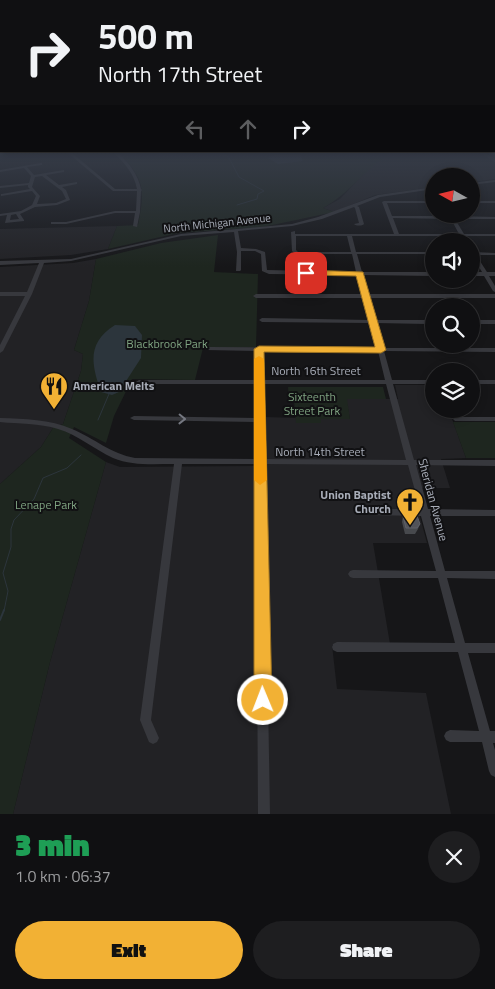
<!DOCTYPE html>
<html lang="en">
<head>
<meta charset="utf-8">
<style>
	body { margin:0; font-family:"Titillium Web",sans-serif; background:#1e1e20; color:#f1f3f6; height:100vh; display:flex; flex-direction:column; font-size:19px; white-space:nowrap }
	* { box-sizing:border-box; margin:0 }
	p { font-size:16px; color:#9c9d9f }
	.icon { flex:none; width:28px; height:28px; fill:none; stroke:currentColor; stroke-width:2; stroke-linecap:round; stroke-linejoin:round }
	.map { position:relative; height:814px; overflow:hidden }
	.sheet { display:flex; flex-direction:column; background:#101012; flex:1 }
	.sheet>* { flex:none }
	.guide { position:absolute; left:0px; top:0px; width:495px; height:152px; box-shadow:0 2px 8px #0003,0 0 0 1px #303032; background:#101012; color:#f1f3f6; overflow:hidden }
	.needle { width:32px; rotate:278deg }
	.tools { position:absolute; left:425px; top:168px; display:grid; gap:10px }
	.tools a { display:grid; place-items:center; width:55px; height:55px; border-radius:50%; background:#101012; box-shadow:0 2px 8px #0003,0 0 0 1px #303032; font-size:25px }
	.pin { position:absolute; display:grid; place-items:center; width:42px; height:42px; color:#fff; margin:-21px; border-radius:10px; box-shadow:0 2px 8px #0006 }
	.me { position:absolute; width:55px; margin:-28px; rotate:359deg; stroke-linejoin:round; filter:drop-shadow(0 0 4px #0008) }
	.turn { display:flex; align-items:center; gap:18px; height:105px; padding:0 15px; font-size:22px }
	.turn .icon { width:65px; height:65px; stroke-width:2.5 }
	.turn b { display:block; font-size:35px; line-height:42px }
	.lanes { display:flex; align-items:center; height:48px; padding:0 15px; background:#0003; justify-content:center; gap:25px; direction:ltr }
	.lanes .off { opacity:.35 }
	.round { display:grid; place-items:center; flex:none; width:52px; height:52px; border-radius:26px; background:#1e1e20 }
	.overview { display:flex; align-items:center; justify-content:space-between; height:85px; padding:0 15px }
	h1 { font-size:30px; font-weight:800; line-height:38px; color:#1e9e55 }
	.action { display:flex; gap:10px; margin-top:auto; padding:10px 15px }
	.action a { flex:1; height:58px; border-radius:30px; background:#f2b134; color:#111; font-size:20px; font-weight:800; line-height:58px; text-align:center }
	.action a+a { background:#1e1e20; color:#f1f3f6 }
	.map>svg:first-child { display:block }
</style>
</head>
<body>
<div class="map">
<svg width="495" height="814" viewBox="0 0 495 814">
	<rect width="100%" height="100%" fill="#161618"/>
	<!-- built -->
	<path fill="#222225" d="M390,153H495V179L471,182V176H434V187L375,195L334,212L323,208L340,199L374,163Z
		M117,226L108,249L71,255L0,259V229Z
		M96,259L89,301L74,350L83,354L81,371L63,424L53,428L41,447L0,484V267L73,263Z
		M395,385H434V409H457L459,416H451L466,458L441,459L450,488H412L427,543H373L390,644L332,645L337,689L426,693L451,814H13L50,662L106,462L120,467L266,466L265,417L296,418V423H321V419H350L346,399H398Z"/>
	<!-- green -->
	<path fill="#1e261f" d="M119,153H390C365,169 349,194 323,208L334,212L263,227L178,233L108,249L117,226L138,225C145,190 145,179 119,153Z
		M218,235L214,272L258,274L256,347L203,348L195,380L132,379L114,416L106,443L74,427L69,438L106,462L50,662L13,814H0V484L41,447L53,428L63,424L81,371L83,354L74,350L89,301L96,259L161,243Z
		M288,387H383L386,399H347L350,419H321V423H296L294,400H289Z
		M453,422H495V458H466Z"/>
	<!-- water -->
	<path fill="#2c353c" d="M276,154L300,155L303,161L278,164L268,158Z
		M115,325L135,326L142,335L141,358L119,392L112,395L101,392C91,363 87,343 115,325Z"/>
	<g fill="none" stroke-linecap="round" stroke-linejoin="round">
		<!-- stream-far1 -->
		<path stroke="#2c353c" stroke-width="1" d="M210,153L228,156L239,177L264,191L258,194L257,199L237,205
			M98,420L109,394
			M4,611L8,591L3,573L11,547V529L14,520L34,499L43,478L67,468L81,455"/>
		<!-- stream -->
		<path stroke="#2c353c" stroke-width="2" d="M0,620L4,610"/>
		<!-- minor -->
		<path fill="#37383d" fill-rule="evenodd" d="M68,153H72L115,189H137C134,173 125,164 114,153H118C129,163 138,174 141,189L142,190L141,191L140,212L137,227L133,226L135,213H115L66,224H51V222H66L115,211H136L137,191H113Z
			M480,153H485L495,159V162Z
			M41,163H42V165L27,167L34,175L64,170V172L46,175L59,185L77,182V184L62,187L66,190L70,200L57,205L35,207L20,214L24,220V221L5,223L7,215L0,216V214L21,211L32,205L36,196L32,191L1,196V194H2L30,189L28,187V185L0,188V186L29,183L31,176L24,168L0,172V170ZM42,176L62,191L66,199L56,203L37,204L40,196L32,187L35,177ZM16,214L19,219L10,220L11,215Z
			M495,180V182L471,185V183Z
			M434,187V189L380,197L357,206L359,207L364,224C362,226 356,226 354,224L359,223L355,208L354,207L322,219L292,226L238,231L241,248L256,249L265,252L267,270L356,272L352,254H295L292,251L291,232L295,231V234H394L382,202L384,201H434V203H387L392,216H449L448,214H452L454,216L495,217V219H455L464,234H495V236H466L468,241H464L461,236H352L356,252H434V254H357L362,272H434V276L362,275L368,294H495V298H369L375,320H427L430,322L427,324L376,323L383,348H495V352L384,351L392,380H434V384H393L414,460H495V466L416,465L428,509L495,510V516H430L445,571H495V579L447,578L465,643H495V653H468L490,731H495V743H493L495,750V777L491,775L489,771L482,742H450L446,740L444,736L446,732L450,730L479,731L458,652H337L333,650L332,647L333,644L337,642L455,643L438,578H353L350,577L348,574L350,571L353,570L436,571L421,516L369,515L366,514L365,512L366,510L369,509H420L408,465L264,464L270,814H258L256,464H182L151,720L159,738L157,742L153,744L149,742L140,720L174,464C153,464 132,466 113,458C94,449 78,435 58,429C39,423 19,424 0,422V418C24,419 50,419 72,429C94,438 111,454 135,458L256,459V422L134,420L130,418L134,416L256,418V384H139L136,382L139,380H256V351L206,350L205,349L208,347L377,348L370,323L262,322L259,320L262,318L369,320L363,298H256L253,296L256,294H362L357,275L269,274L262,271L261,254L255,251H241V270L240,271H236L237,252L234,232L181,236L71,261L44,263L32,294L3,351L0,353V345L25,296H0V292H27L39,263L0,265V261L71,259L181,234L292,224L318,217L378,195ZM393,218L451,219L459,234H399ZM296,236H347L351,252H298L296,250ZM262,351H378L385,380H263ZM263,384H386L406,460L264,459Z
			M471,201H495V203H471Z
			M471,249L474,252L495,253V255H476L487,272H495V276H489L495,286V292L493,291L484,276H471V272H482L471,254Z
			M471,320H495V324H471Z
			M471,380H495V384H471Z
			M455,417H495V421H455L453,419Z"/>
	</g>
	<!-- wall -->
	<path fill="#47494d" d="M403,516L420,524L418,529L415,534H405L402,522Z"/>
	<!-- building -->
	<path fill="#525359" stroke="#5f6168" d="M403,516H417L420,524L417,528H406Z"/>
	<!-- one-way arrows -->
	<defs><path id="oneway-chevron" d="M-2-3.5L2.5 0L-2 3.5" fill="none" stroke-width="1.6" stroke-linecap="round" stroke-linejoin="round" transform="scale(1.25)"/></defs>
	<use stroke="#757881" href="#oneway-chevron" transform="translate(182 419) rotate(1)"/>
	<!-- sky -->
	<linearGradient id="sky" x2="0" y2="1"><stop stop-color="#0c0c0d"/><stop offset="0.57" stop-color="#363c48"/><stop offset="1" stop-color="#363c48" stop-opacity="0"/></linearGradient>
	<rect width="495" height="267" fill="url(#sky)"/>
	<!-- route -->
	<path fill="#f2b134" stroke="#9d7322" d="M306,270L363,272L386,350L381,353L264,352L272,700L269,706L263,708L257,706L254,700V349L259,346L375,347L356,276L302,275V271Z"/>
	<!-- slow -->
	<path fill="#f59e0b" d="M259,356L264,359L267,480L260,485L254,480V359Z"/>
	<!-- icons -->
	<defs>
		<g id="restaurant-pin" transform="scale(1.4375)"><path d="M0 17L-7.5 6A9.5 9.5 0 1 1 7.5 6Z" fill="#f2b134" stroke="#111113"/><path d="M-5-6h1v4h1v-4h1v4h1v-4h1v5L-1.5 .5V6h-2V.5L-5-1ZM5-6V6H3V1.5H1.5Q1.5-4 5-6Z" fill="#111"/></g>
		<g id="church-pin" transform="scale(1.4375)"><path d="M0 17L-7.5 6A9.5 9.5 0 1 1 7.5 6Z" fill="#f2b134" stroke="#111113"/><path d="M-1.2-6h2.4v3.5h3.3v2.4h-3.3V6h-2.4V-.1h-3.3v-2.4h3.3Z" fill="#111"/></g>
	</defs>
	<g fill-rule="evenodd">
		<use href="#restaurant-pin" x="54" y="386"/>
		<use href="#church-pin" x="410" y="502"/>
	</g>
	<g text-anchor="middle" stroke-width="4" stroke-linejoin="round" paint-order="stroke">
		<!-- far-street labels -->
		<g font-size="11" fill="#a8adb8" stroke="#111113">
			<text transform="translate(217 223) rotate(-6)" y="4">North Michigan Avenue</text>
		</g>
		<!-- park labels -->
		<g font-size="12" fill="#7fa381" stroke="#111113">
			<text x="167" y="348">Blackbrook Park</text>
			<text x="312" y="401">Sixteenth<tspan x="312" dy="14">Street Park</tspan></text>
			<text x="46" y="509">Lenape Park</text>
		</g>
		<!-- street labels -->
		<g font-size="12" fill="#a8adb8" stroke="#111113">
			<text x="316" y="375">North 16th Street</text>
			<text x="320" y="456">North 14th Street</text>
			<text transform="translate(433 500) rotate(75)" y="4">Sheridan Avenue</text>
		</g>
		<!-- poi labels -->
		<g font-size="12" font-weight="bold" fill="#a8adb8" stroke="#111113" text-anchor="start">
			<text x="73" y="390">American Melts</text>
			<text x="391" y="499" text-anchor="end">Union Baptist<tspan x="391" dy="14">Church</tspan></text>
		</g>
	</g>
</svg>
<div class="tools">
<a><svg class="needle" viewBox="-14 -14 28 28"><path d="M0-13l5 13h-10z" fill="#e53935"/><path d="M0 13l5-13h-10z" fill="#9c9d9f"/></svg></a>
<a><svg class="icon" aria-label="sound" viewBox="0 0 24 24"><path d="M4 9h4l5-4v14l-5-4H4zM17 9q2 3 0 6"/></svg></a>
<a><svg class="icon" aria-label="search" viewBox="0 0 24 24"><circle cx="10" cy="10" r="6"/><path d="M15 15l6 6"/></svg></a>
<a><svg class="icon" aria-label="layers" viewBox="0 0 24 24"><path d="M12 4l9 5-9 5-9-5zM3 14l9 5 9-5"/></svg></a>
</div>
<div class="pin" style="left:306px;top:273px;background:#d93025"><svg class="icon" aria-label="arrive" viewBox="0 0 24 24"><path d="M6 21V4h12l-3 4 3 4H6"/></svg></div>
<svg class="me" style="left:263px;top:700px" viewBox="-20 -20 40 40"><circle r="17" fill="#f2b134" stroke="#fff" stroke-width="3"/><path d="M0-11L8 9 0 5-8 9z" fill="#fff"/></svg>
<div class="guide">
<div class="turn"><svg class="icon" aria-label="right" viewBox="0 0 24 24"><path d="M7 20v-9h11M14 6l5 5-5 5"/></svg><div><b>500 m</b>North 17th Street</div></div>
<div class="lanes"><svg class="icon off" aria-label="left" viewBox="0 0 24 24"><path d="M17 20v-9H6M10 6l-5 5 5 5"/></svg><svg class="icon off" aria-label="ahead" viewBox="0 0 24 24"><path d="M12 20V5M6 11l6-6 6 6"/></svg><svg class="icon" aria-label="right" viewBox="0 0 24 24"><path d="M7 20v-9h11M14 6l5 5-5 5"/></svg></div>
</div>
</div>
<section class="sheet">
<div class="overview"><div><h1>3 min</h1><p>1.0 km · 06:37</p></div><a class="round"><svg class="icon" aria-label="close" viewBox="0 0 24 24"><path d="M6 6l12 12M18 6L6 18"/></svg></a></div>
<div class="action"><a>Exit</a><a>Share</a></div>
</section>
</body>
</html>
